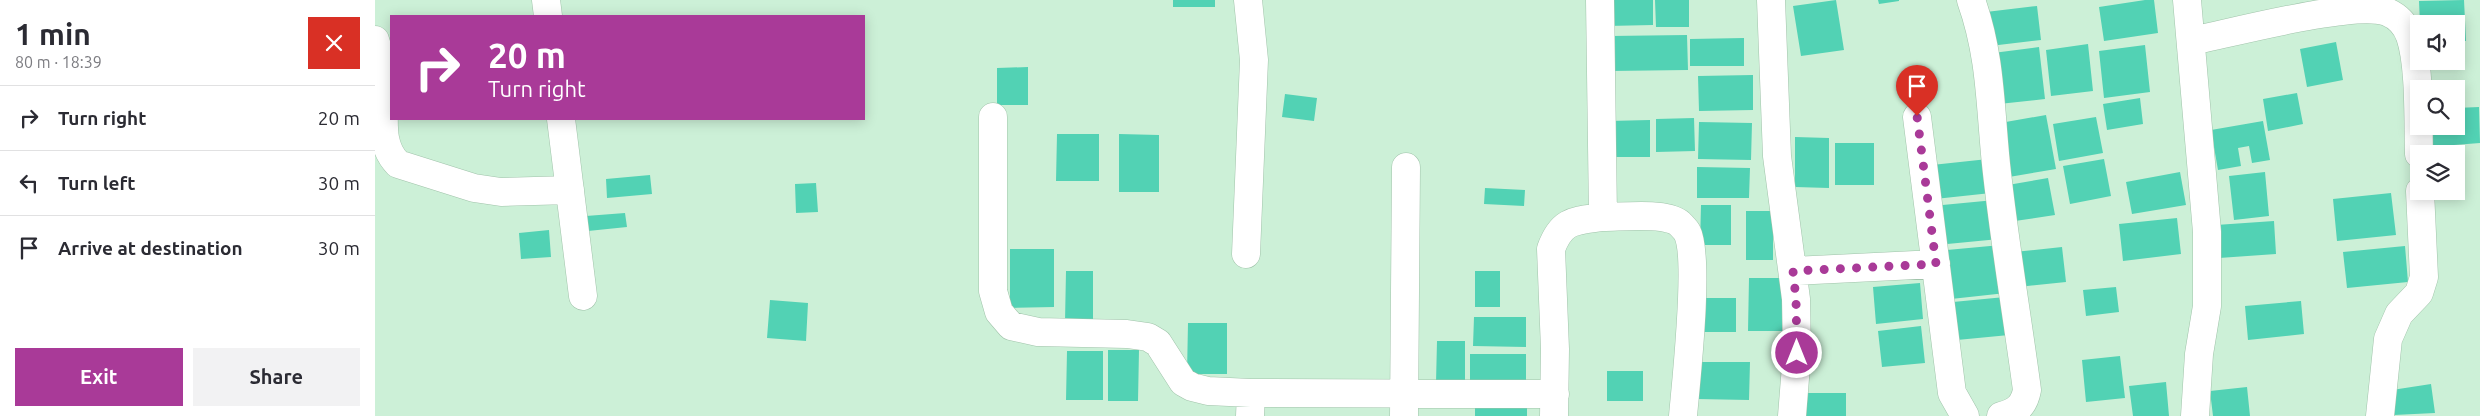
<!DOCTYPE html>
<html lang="en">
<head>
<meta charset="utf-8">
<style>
	body { margin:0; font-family:Ubuntu,sans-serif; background:#f2f2f3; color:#2b2b33; height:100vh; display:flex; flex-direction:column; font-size:19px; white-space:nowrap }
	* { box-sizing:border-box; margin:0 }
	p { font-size:16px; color:#7c7c81 }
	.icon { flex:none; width:28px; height:28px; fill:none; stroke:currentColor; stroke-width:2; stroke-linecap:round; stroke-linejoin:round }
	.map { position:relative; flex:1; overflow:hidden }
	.sheet { display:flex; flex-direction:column; background:#fff; width:375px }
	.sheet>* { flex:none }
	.banner { position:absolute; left:15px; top:15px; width:475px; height:105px; border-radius:0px; box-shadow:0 2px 12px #0003; background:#a93a98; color:#fff; overflow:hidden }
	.controls { position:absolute; left:2035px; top:15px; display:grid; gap:10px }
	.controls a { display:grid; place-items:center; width:55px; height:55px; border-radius:0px; background:#fff; box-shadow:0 2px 12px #0003; font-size:25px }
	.pin { position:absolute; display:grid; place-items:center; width:42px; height:42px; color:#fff; margin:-51px -21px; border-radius:50% 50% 50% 0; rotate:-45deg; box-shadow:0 0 5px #0007 }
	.pin .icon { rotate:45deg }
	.me { position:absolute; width:55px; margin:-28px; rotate:0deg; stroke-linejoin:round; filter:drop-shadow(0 0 4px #0008) }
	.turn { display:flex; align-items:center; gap:18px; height:105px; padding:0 15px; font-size:22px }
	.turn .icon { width:65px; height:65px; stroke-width:2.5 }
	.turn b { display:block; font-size:35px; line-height:42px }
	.round { display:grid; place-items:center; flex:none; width:52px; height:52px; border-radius:0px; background:#f2f2f3 }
	.headline { display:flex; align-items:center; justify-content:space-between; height:85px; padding:0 15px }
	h1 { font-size:30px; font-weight:600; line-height:38px }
	.primary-button { display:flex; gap:10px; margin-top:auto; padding:10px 15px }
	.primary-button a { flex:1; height:58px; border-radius:0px; background:#a93a98; color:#fff; font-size:20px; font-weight:600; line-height:58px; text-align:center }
	.primary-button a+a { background:#f2f2f3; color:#2b2b33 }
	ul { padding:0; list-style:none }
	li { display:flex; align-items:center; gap:15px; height:65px; padding:0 15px; border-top:1px solid #e1e1e2 }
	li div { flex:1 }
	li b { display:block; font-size:19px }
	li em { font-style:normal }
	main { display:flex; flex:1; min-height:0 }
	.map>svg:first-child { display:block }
</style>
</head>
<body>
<main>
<section class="sheet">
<div class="headline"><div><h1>1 min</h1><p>80 m · 18:39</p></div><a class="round" style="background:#d93025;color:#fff"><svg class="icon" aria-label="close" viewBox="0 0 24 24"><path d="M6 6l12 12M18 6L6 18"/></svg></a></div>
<ul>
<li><svg class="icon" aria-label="right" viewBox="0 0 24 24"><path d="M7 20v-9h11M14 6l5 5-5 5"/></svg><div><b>Turn right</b></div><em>20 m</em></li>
<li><svg class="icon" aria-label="left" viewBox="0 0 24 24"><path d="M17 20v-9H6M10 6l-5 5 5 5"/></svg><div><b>Turn left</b></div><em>30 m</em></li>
<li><svg class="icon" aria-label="arrive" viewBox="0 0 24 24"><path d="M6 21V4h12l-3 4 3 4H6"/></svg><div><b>Arrive at destination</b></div><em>30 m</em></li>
</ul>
<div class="primary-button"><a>Exit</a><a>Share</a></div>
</section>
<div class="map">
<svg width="2105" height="416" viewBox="0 0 2105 416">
	<rect width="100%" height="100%" fill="#ccf0d7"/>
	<!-- building -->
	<path fill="#52d2b4" d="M798,0H840V7H798Z
		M1232,0H1278V25L1232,26Z
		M1280,0H1314V27H1281Z
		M1461,0L1469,50L1426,56L1418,6Z
		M1503,0H1524V1L1504,4Z
		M1770,0H1779L1783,33L1729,41L1724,7Z
		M2089,0L2091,41H2081V24H2045L2044,1Z
		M1662,6L1666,40L1615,46L1611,12Z
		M1312,35L1313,70L1235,71V36Z
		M1369,38V66H1315V39Z
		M1961,42L1968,80L1932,87L1925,49Z
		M1713,44L1718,91L1676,96L1671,50Z
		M1770,45L1775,92L1729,98L1724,51Z
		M1664,47L1670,99L1624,104L1618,53Z
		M653,67V105H622V68Z
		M1378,75V110L1324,111L1323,76Z
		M1922,93L1928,124L1893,131L1888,99Z
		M910,94L942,98L939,121L907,117Z
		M1765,98L1768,124L1732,130L1728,104Z
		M2104,107L2105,143L2053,147L2052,126H2081V108Z
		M1671,115L1681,169L1634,177L1625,123Z
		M1721,117L1728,153L1684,161L1678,124Z
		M1319,118L1320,151L1281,152V119Z
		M1275,120V157H1233V121Z
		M1888,121L1895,160L1877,163L1874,146L1863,148L1866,166L1843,170L1836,130Z
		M1324,122L1377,123L1376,160L1323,159Z
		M682,134H724V181H681Z
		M744,134L784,135V192H744Z
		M1420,137L1454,138V188L1420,187Z
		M1460,143H1499V185H1460Z
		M1613,159L1616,193L1560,199L1557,165Z
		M1729,159L1736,196L1695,204L1688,166Z
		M1322,167L1375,168L1374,198H1322Z
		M1805,172L1811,205L1757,214L1751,182Z
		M1890,172L1894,216L1859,220L1854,176Z
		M275,175L277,194L232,198L231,179Z
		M1673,178L1680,215L1633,222L1627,186Z
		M441,183L443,212L421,213L420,184Z
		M1110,188L1150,190L1149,206L1109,204Z
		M2016,193L2021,235L1962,241L1958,199Z
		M1620,200L1624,239L1562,245L1557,206Z
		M1326,205H1356V245H1325Z
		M1371,211H1398V260H1371Z
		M250,213L252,227L213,231L211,216Z
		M1802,218L1806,254L1748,261L1744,224Z
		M1899,221L1901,254L1844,258L1841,225Z
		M174,230L176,257L146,259L144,233Z
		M1626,245L1631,293L1576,299L1572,250Z
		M2030,246L2033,282L1972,288L1968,252Z
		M1687,247L1691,282L1643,287L1639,252Z
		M635,249H679V307L635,308Z
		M691,271H718V322H690Z
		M1100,271H1125V307H1100Z
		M1374,278H1408L1407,331H1373Z
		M1545,283L1548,319L1501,324L1498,287Z
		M1741,287L1744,312L1711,316L1708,290Z
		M1630,297L1634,335L1582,340L1578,302Z
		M1324,298H1361V332H1324Z
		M395,300L433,303L431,341L392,338Z
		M1926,301L1929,334L1873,340L1870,306Z
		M1099,317H1151V347L1098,346Z
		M813,323H852V374H812Z
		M1546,326L1550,363L1507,367L1503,331Z
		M1062,341H1090V384L1061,383Z
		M733,350H764L763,401H733Z
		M692,351H728V400H691Z
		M1095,354H1151V388H1095Z
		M1745,356L1750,398L1711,402L1707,360Z
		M1323,362H1375L1374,400L1322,399Z
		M1232,371H1268V401H1232Z
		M1791,382L1794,416H1758L1754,386Z
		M2056,384L2060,413L2019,415L2017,390Z
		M1872,387L1875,416H1838L1835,391Z
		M1429,393H1471V416H1429Z
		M1100,404H1152V416H1100Z"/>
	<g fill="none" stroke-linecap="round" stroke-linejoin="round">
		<!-- minor casing -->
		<g stroke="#a0c3aa" stroke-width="29">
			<path id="minor" d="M171,0L173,16
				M1225,0L1228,217C1247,217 1289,212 1304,223C1306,225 1310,229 1312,232C1325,257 1311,382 1308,416
				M1396,0L1402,156L1421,299L1422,353L1417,416
				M1596,0C1616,56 1615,106 1621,164C1629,240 1642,315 1652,390C1649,406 1641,412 1626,416
				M1812,0L1832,232V306L1824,354L1820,416
				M0,40C5,54 8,71 9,86C11,114 2,143 23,164L99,188L126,192L195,190
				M1817,41C1856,33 1980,0 2012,12C2022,16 2031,25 2035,36C2045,65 2043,122 2044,154
				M618,117V291L624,312L636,326L663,332L752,334L773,337L783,343L808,382L817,387L833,391L876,393L1180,394
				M1542,117L1577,393L1590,416
				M186,119L208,296
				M871,254L879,60L873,0
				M1418,271L1561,264
				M875,416L876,393
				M1029,416L1031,167
				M1179,416L1180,349L1176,249C1187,219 1200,221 1228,217
				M2005,416L2013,339L2024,314L2044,293L2049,277L2045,191"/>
		</g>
		<!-- minor -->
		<use href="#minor" stroke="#fff" stroke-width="28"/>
	</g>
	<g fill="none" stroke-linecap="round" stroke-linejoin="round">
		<!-- route -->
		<path stroke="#a93a98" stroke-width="9" stroke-dasharray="0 16.2" d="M1422,353L1421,299L1418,271L1561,264L1542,116"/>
	</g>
</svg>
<div class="controls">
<a><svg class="icon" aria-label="sound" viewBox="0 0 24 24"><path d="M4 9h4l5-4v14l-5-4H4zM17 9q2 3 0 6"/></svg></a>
<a><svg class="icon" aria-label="search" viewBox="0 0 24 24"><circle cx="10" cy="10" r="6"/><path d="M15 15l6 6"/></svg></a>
<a><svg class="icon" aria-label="layers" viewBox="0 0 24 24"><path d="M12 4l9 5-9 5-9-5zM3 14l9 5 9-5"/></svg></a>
</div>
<div class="pin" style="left:1542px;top:116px;background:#d93025"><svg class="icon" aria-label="arrive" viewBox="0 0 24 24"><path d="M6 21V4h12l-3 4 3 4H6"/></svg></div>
<svg class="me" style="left:1422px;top:353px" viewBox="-20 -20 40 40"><circle r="17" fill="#a93a98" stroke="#fff" stroke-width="3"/><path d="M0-11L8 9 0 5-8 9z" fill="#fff"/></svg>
<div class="banner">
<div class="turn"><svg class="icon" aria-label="right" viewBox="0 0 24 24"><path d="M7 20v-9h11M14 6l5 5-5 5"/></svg><div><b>20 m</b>Turn right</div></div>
</div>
</div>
</main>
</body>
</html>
